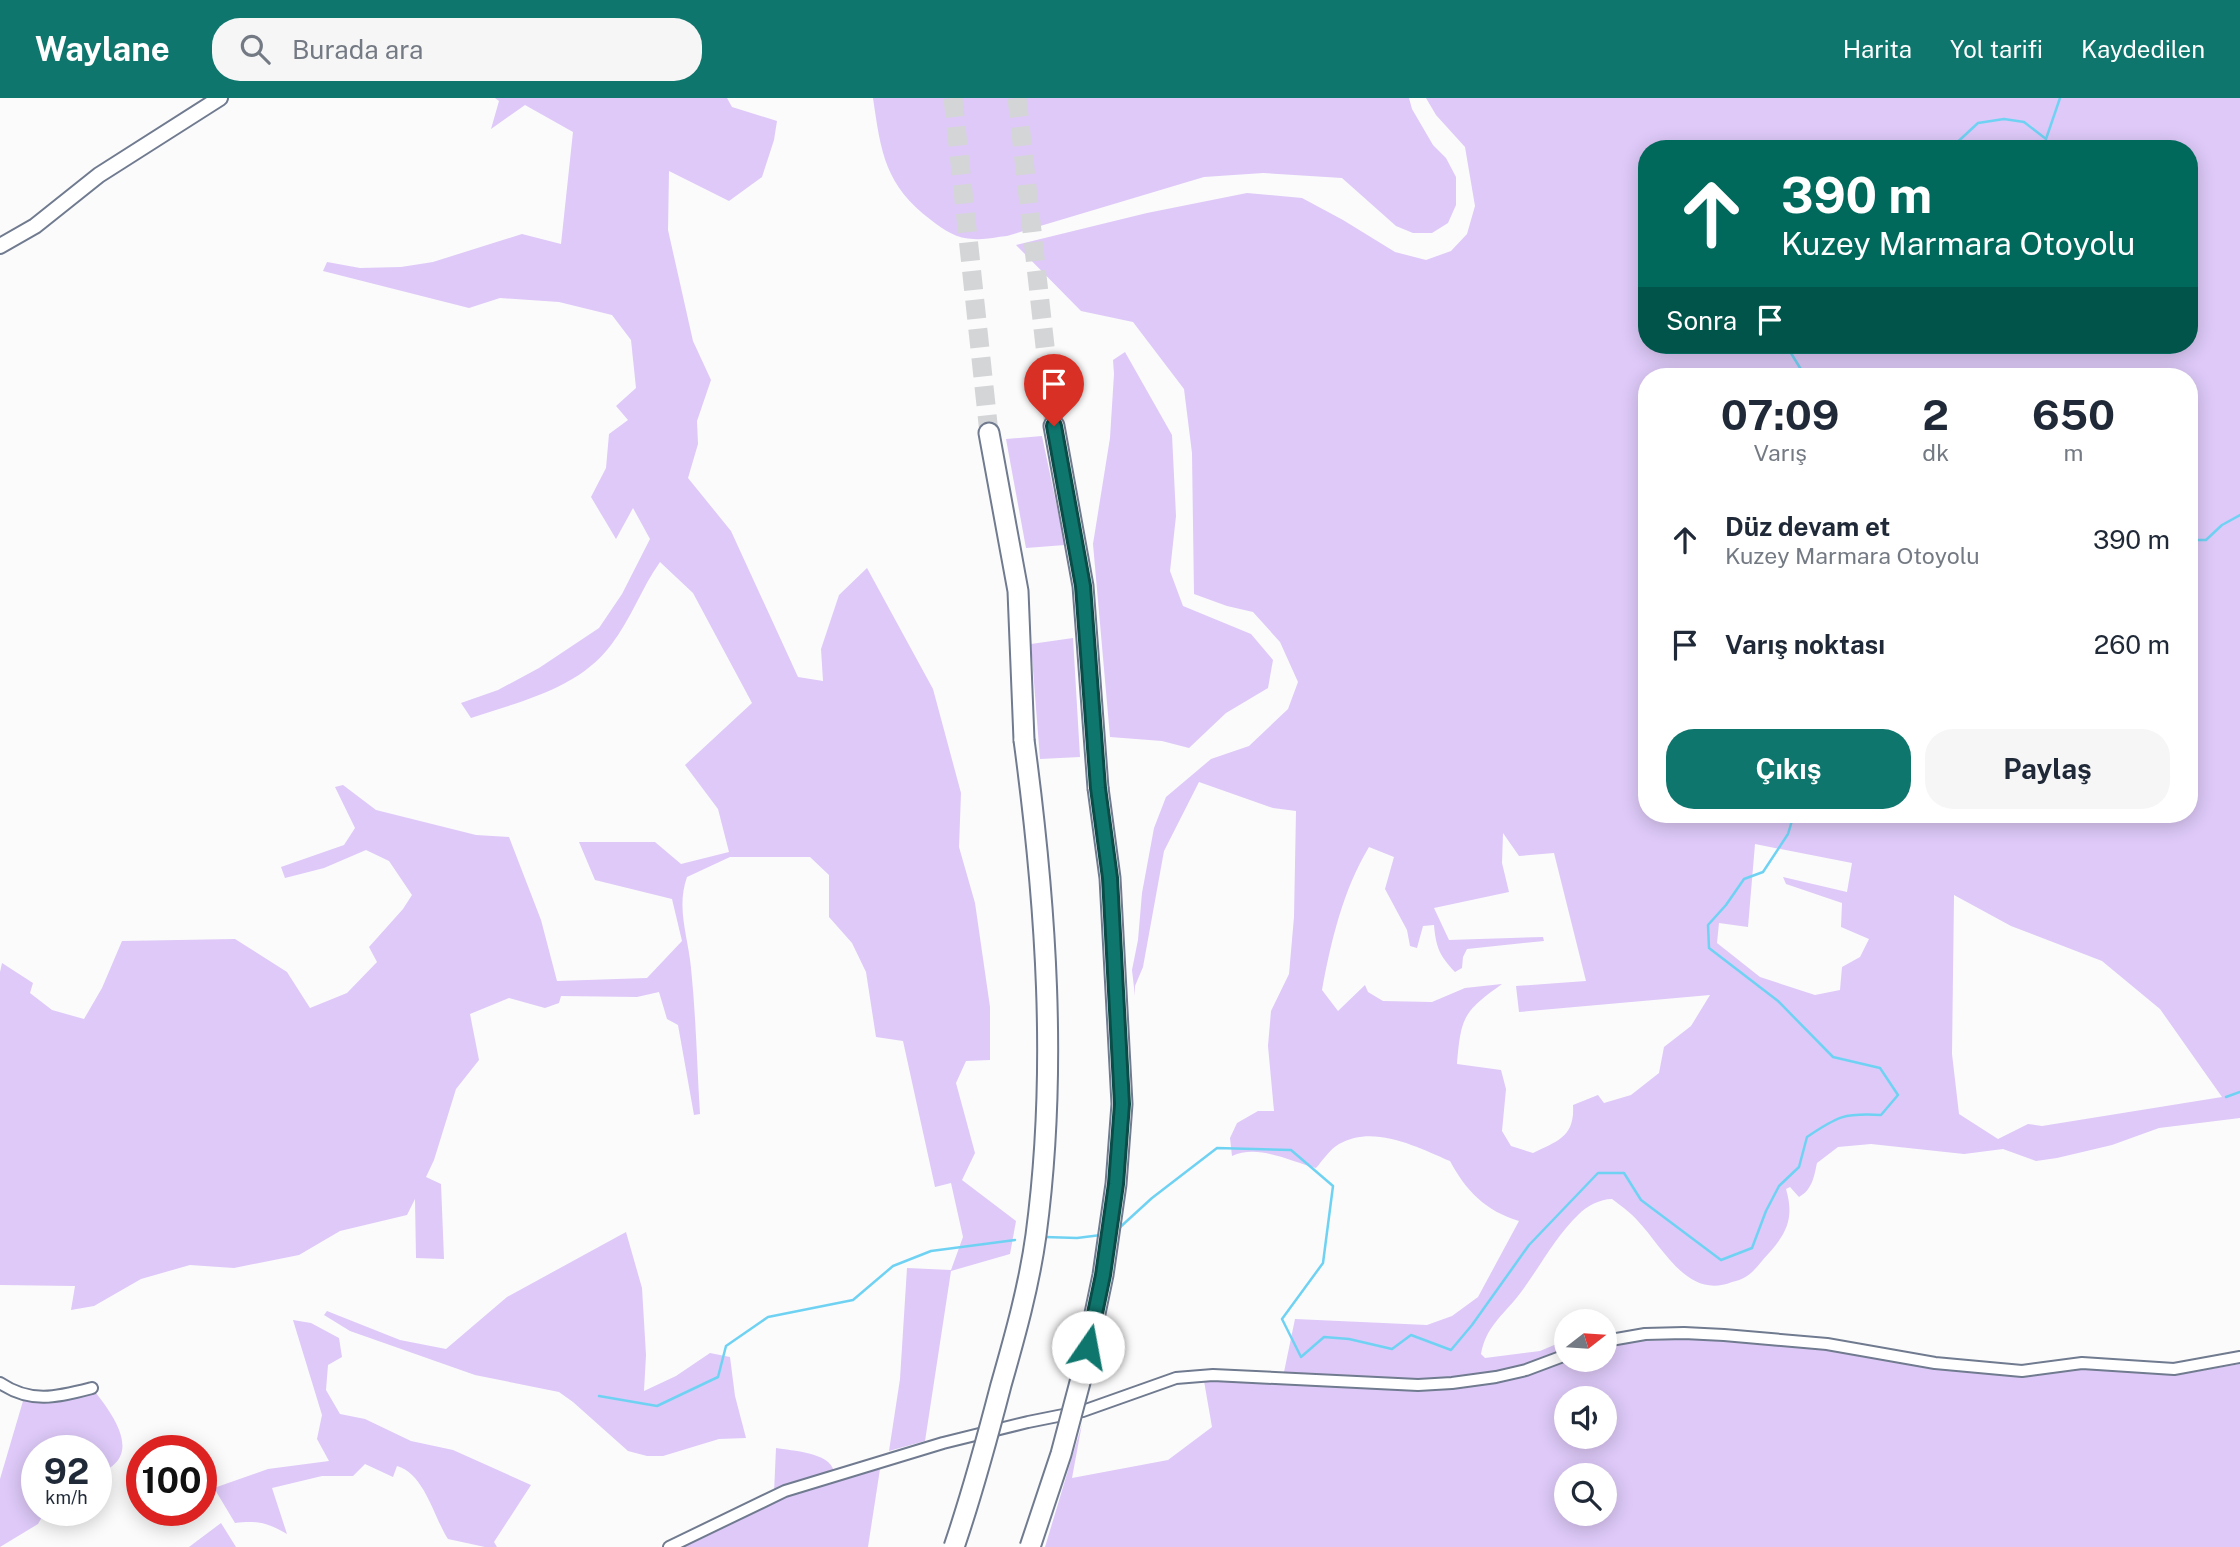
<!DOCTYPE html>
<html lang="tr">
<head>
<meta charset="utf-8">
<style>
	body { margin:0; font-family:"Public Sans",sans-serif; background:#f6f6f7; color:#1f2937; height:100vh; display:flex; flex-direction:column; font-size:26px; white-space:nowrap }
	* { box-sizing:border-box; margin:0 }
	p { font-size:23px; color:#747a83 }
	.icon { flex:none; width:38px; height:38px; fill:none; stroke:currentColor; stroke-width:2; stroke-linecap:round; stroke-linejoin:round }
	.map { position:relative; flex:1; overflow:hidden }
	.drawer { position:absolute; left:1638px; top:270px; width:560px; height:455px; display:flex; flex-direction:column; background:#fff; border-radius:28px; box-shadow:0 4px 18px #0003 }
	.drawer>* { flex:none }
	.guide { position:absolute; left:1638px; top:42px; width:560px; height:214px; border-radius:28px; box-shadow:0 4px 18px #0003; background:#00695c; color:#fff; overflow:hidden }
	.needle { width:46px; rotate:73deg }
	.buttons { position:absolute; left:1554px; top:1211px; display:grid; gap:14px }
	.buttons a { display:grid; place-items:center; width:63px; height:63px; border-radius:50%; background:#fff; box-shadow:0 4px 18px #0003; font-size:35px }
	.speed { position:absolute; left:21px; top:1337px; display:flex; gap:14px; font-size:35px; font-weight:700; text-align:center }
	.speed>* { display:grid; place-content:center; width:91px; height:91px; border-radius:50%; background:#fff; box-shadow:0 4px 18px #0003; line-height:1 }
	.speed small { font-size:18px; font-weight:400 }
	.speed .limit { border:10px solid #d22; background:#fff; color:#111 }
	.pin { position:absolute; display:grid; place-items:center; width:60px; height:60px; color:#fff; margin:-72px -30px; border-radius:50% 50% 50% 0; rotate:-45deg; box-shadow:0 0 7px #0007 }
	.pin .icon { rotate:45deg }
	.me { position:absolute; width:77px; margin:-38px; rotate:12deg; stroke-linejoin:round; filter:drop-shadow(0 0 5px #0008) }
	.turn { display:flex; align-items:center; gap:24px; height:147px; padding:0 28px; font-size:32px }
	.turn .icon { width:91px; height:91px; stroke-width:2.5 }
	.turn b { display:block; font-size:49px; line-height:60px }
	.then { display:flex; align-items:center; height:66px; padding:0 28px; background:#0003; gap:14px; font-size:26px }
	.eta { display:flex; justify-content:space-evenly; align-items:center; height:119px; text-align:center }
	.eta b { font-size:42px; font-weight:700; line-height:49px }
	.primary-button { display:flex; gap:14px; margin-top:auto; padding:14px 28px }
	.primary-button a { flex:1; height:80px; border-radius:28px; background:#0f766e; color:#fff; font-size:28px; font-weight:700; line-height:80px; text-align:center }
	.primary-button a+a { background:#f6f6f7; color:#1f2937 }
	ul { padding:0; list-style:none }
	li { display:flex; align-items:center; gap:21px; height:105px; padding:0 28px }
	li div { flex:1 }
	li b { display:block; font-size:26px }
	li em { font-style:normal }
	header { display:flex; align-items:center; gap:42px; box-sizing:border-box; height:98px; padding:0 35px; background:#0f766e; color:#fff }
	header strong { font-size:33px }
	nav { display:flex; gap:38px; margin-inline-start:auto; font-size:24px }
	.search { width:490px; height:63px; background:#f6f6f7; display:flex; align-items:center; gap:18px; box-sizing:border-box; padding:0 24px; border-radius:28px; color:#747a83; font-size:26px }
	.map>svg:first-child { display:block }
</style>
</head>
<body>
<header>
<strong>Waylane</strong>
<div class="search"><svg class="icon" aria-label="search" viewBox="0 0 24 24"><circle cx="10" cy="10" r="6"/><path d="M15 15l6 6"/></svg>Burada ara</div>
<nav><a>Harita</a><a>Yol tarifi</a><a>Kaydedilen</a></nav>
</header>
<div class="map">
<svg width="2240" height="1449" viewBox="0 0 2240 1449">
	<rect width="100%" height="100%" fill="#fbfbfb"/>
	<!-- green -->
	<path fill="#dec9f8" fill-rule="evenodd" d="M495,0H727L732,9L777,23L774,42L762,79L729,103L669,73L668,132L693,243L711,282L697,323L698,346L688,380L731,433L798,579L823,583L821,551L839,497L867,470L933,591L961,695L959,749L975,805L990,909V962L966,963L956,985L975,1055L962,1082L1016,1123L1010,1156L951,1173L925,1343L889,1353L900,1281L907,1170L951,1172L963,1139L951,1085L935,1089L903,943L876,939L866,874L852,845L829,819V777L810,759H730L687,779C676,810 688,838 691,870C696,918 697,968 700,1016L694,1017L678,927L667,921L659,894L637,899L561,898L559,905L545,910L509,900L470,916L479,962L456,991L434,1062L426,1079L441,1086L444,1161L416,1160L415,1101L407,1117L340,1133L299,1157L234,1170L190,1167L141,1181L94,1208L71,1212L75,1188L0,1187V874L2,865L33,885L30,895L52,912L84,921L102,890L122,843L235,841L287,874L310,910L347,895L377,864L369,849L403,811L412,797L389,763L366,752L324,770L285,780L281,769L344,747L355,730L335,689L343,687L376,712L476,737L509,739L541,822L557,883L647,880L682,843L672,801L595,782L579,744H655L681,766L729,754L718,711L685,667L752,605L693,495L660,464C642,489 631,521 611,547C578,591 521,603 471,620L461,605L498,592L539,570L599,530L622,496L650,441L633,410L616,441L591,399L606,370L609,336L628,322L616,308L636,290L631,242L612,217L559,204L500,200L469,210L323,173L327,164L360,170L401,169L433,164L522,136L561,146L573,34L525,7L491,31L499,3Z
		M873,0H1409L1412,11L1433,47L1446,60L1456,79V107L1448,125L1432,135H1413L1396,128L1342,80L1263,75L1204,79L1007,138C996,139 985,142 974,141C957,141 944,132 931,122C885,87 881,55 873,0Z
		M1426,0H2240V1020L2159,1030L2112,1047L2057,1060L2036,1063L2003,1051L1964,1056L1871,1046L1838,1049L1817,1065C1814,1079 1812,1092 1799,1099L1790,1089L1786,1091C1794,1118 1788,1134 1769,1155C1762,1162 1755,1173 1747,1178C1743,1181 1737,1183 1732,1184C1687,1202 1663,1149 1637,1122C1630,1114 1620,1107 1612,1101C1600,1101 1587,1108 1579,1116C1554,1140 1539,1171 1518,1198C1502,1218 1486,1229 1481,1256L1485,1260L1540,1253L1566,1242V1250C1546,1258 1526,1268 1505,1272C1433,1287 1357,1279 1284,1274L1295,1221L1427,1227L1452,1218L1478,1199L1519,1123C1486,1113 1466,1093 1450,1063C1417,1049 1374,1026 1339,1046C1330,1051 1323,1062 1316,1070C1290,1063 1258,1046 1232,1058L1230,1040L1237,1025L1258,1013H1274L1268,948L1271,913L1289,876L1294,819L1296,713L1273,710L1199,684L1164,753L1143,869L1135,888V898L1132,872L1138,842L1142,795L1154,730L1166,699L1211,661L1249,648L1288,611L1298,584L1280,544L1253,514L1227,508L1194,496L1192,355L1184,291L1133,224L1081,213L1016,147L1147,115L1247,95L1302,100L1343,122L1395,154L1426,162L1451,153L1467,136L1475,108L1465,49L1436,17ZM1647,51H2189V247H1647ZM1647,278H2189V716H1647ZM1503,735L1519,758L1554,755L1586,883L1516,888L1519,914L1710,897L1691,928L1664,949L1659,975L1631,997L1604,1005L1598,997L1573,1007C1575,1039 1557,1043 1533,1055L1511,1048L1502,1033L1506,991L1501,972L1457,966C1461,919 1463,914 1502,886L1465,890L1432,904L1383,903L1368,894L1365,887L1338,913L1322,892C1331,843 1343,792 1369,749L1394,759L1385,791L1407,832L1410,848L1417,850L1423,828L1434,827C1436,849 1439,857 1455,874L1462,870L1463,859L1467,851L1544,843L1543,839L1449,842L1434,810L1509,794L1502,765ZM1755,746L1852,765L1847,794L1783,779L1786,786L1842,805L1841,829L1869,841L1860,859L1842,869L1840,892L1815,897L1760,879L1717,845L1719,825L1748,829ZM1954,797L2011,828L2102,863L2160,911L2222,999L2042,1028L2028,1026L1998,1041L1959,1016L1952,956Z
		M1125,254L1172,337L1176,418L1170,473L1183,508L1251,536L1273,562L1268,590L1226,615L1189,650L1162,643L1110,639L1093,446L1110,340L1114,276L1113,262Z
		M1042,338L1065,447L1026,450L1006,341Z
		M1073,540L1080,659L1040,661L1031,546Z
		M626,1134L642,1190L646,1257L644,1293L676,1278L710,1255L730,1259L735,1298L746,1340L719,1341L663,1358H647L628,1353L573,1304L559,1294L475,1277L350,1233L324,1217L327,1213L400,1242L446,1251L507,1199Z
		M293,1222L311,1225L339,1240L342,1259L328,1267L326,1292L340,1316L365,1321L411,1343L453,1352L531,1387L494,1444L497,1449H485L448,1441C434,1420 425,1376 397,1368L393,1379L365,1366L353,1378H322L272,1390L287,1436C269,1425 256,1422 235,1425L214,1390L268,1371L329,1363L317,1341L322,1317Z
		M1685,1241L1841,1251L1912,1266L2006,1277L2090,1271L2176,1277L2240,1266V1449H1045L1082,1326L1072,1380L1168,1362L1212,1329L1204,1283L1409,1291L1485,1286L1539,1274L1568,1262H1605V1248L1622,1244ZM1566,1300H1605V1339H1566ZM1566,1377H1605V1416H1566Z
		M92,1290C112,1315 147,1360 96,1376V1353H37V1412H46L38,1426L0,1449V1381L23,1303C45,1304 73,1303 92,1290Z
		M776,1350C792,1353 829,1354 834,1373L774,1395Z
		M880,1371L868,1449H679L776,1403L819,1387Z
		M221,1425L236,1449H189Z"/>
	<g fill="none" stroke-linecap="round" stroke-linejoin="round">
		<!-- stream -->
		<path stroke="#70d2f3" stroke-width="2.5" d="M1950,51L1978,25L2004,21L2024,24L2046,41L2060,0
			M1786,247L1805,278
			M2189,442H2206L2222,427L2240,417
			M2226,999L2240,994
			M1117,1132L1152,1100L1217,1050L1291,1052L1333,1088L1323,1165L1282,1221L1301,1259L1324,1239L1349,1241L1392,1251L1411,1237L1451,1252L1472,1227L1529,1147L1598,1075H1624L1641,1102L1721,1162L1752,1150L1766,1113L1779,1088L1799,1069L1807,1039C1838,1018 1844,1015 1881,1017L1898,997L1880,970L1833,959L1778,903L1709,850L1708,827L1726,807L1744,781L1763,774L1788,736L1794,716
			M1045,1139L1077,1140L1101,1137
			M599,1298L657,1308L718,1279L726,1248L768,1219L853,1202L893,1168L931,1153L1015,1142"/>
		<!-- motorway-tunnel -->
		<path stroke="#d4d5d7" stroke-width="19" stroke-dasharray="19 10" stroke-linecap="butt" d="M953,0L989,335
			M1017,0L1054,328"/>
		<!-- minor casing -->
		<g stroke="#707b90" stroke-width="14">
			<path id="minor" d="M1605,1243L1645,1236L1684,1235L1724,1237L1827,1246L1935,1265L2022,1273L2082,1265L2174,1271L2240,1259
				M0,1285C31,1306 57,1299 92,1290
				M669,1449L785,1393L943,1345L1028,1324L1083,1313L1176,1280L1213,1277L1418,1287L1452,1285L1496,1279L1526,1272L1566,1257"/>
		</g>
		<!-- tertiary casing -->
		<g stroke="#707b90" stroke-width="18">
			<path id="tertiary" d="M0,148L35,128L99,77L220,0"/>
		</g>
		<!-- motorway casing -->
		<g stroke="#707b90" stroke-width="23">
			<path id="motorway" d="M1054,328L1083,488L1098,690
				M989,335L1018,493L1024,642"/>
		</g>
		<!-- minor -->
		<use href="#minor" stroke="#fff" stroke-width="10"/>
		<!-- tertiary -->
		<use href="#tertiary" stroke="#fff" stroke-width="14"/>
		<!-- motorway -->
		<use href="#motorway" stroke="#fff" stroke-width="19"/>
		<!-- motorway-bridge casing -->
		<g stroke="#707b90" stroke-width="23" stroke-linecap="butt">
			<path id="motorway-bridge" d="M954,1449C972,1396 987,1341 1001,1287C1015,1238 1029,1188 1036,1137C1058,973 1046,805 1024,642
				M1030,1449L1061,1356L1083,1273L1103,1177L1116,1086L1122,1006L1110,780L1098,690"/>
		</g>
		<!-- motorway-bridge -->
		<use href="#motorway-bridge" stroke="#fff" stroke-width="19"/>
	</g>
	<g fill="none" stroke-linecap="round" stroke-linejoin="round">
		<!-- route casing -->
		<g stroke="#0a4d48" stroke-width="18">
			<path id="route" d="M1054,328L1083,488L1098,690L1110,780L1122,1006L1116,1086L1103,1177L1088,1249"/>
		</g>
		<!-- route -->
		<use href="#route" stroke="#0f766e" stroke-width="12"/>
	</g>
</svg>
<div class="buttons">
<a><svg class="needle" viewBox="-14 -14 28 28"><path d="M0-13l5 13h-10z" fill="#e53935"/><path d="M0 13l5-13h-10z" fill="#747a83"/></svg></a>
<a><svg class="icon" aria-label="sound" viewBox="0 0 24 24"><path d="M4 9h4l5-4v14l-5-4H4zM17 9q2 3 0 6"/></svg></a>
<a><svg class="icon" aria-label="search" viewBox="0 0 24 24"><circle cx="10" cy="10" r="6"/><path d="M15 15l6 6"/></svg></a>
</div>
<div class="speed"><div>92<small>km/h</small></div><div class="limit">100</div></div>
<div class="pin" style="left:1054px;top:328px;background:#d93025"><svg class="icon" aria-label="arrive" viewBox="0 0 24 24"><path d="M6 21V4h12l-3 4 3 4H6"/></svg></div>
<svg class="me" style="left:1088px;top:1249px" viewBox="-20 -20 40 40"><circle r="19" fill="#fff"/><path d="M0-13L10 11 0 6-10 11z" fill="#0f766e"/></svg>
<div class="guide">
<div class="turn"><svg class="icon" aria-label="ahead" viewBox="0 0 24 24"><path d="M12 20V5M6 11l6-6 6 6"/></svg><div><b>390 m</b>Kuzey Marmara Otoyolu</div></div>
<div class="then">Sonra<svg class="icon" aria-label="arrive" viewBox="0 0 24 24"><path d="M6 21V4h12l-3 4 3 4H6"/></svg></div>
</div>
<section class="drawer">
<div class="eta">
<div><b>07:09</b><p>Varış</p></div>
<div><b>2</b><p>dk</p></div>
<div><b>650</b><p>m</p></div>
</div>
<ul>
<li><svg class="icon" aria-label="ahead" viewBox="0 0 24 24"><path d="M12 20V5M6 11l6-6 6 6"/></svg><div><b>Düz devam et</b><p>Kuzey Marmara Otoyolu</p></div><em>390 m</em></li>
<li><svg class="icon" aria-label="arrive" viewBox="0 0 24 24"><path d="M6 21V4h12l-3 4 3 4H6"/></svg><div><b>Varış noktası</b></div><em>260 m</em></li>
</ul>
<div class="primary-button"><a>Çıkış</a><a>Paylaş</a></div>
</section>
</div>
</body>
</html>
